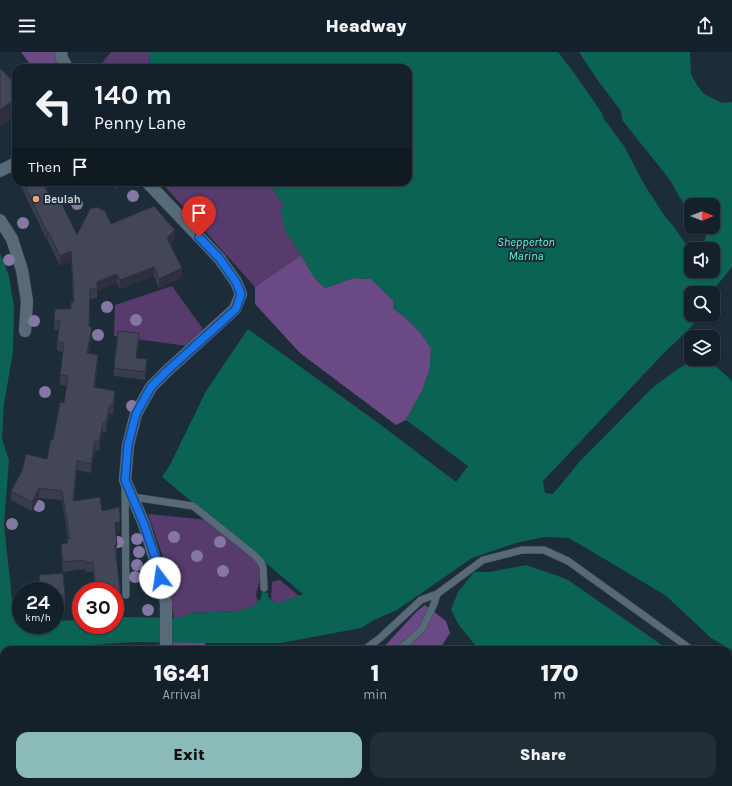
<!DOCTYPE html>
<html lang="en">
<head>
<meta charset="utf-8">
<style>
	body { margin:0; font-family:Karla,sans-serif; background:#222e36; color:#f1f3f6; height:100vh; display:flex; flex-direction:column; font-size:15px; white-space:nowrap }
	* { box-sizing:border-box; margin:0 }
	p { font-size:13px; color:#9da3a8 }
	.icon { flex:none; width:22px; height:22px; fill:none; stroke:currentColor; stroke-width:2; stroke-linecap:round; stroke-linejoin:round }
	.map { position:relative; flex:1; overflow:hidden }
	.sheet { position:absolute; left:0px; top:594px; width:732px; height:140px; display:flex; flex-direction:column; background:#15212a; border-radius:12px 12px 0 0; box-shadow:0 1px 3px #0004,0 0 0 1px #343e47 }
	.sheet>* { flex:none }
	.hud { position:absolute; left:12px; top:12px; width:400px; height:122px; border-radius:12px; box-shadow:0 1px 3px #0004,0 0 0 1px #343e47; background:#15212a; color:#f1f3f6; overflow:hidden }
	.needle { width:26px; rotate:90deg }
	.controls { position:absolute; left:684px; top:146px; display:grid; gap:8px }
	.controls a { display:grid; place-items:center; width:36px; height:36px; border-radius:8px; background:#15212a; box-shadow:0 1px 3px #0004,0 0 0 1px #343e47; font-size:20px }
	.speed { position:absolute; left:12px; top:530px; display:flex; gap:8px; font-size:20px; font-weight:700; text-align:center }
	.speed>* { display:grid; place-content:center; width:52px; height:52px; border-radius:50%; background:#15212a; box-shadow:0 1px 3px #0004,0 0 0 1px #343e47; line-height:1 }
	.speed small { font-size:10px; font-weight:400 }
	.speed .limit { border:6px solid #d22; background:#fff; color:#111 }
	.pin { position:absolute; display:grid; place-items:center; width:34px; height:34px; color:#fff; margin:-41px -17px; border-radius:50% 50% 50% 0; rotate:-45deg; box-shadow:0 0 4px #0007 }
	.pin .icon { rotate:45deg }
	.me { position:absolute; width:44px; margin:-22px; rotate:346deg; stroke-linejoin:round; filter:drop-shadow(0 0 3px #0008) }
	.turn { display:flex; align-items:center; gap:14px; height:84px; padding:0 16px; font-size:18px }
	.turn .icon { width:52px; height:52px; stroke-width:2.5 }
	.turn b { display:block; font-size:28px; line-height:34px }
	.then { display:flex; align-items:center; height:38px; padding:0 16px; background:#0003; gap:8px; font-size:15px }
	.eta { display:flex; justify-content:space-evenly; align-items:center; height:68px; text-align:center }
	.eta b { font-size:24px; font-weight:800; line-height:28px }
	.button { display:flex; gap:8px; margin-top:auto; padding:8px 16px }
	.button a { flex:1; height:46px; border-radius:12px; background:#8bbbb9; color:#111; font-size:16px; font-weight:800; line-height:46px; text-align:center }
	.button a+a { background:#222e36; color:#f1f3f6 }
	header { display:flex; justify-content:space-between; align-items:center; height:52px; padding:0 16px; background:#15212a; font-size:18px; font-weight:800 }
	.map>svg:first-child { display:block }
</style>
</head>
<body>
<header><svg class="icon" aria-label="menu" viewBox="0 0 24 24"><path d="M4 6h16M4 12h16M4 18h16"/></svg>Headway<svg class="icon" aria-label="share" viewBox="0 0 24 24"><path d="M12 15V3M7 8l5-5 5 5M5 13v7h14v-7"/></svg></header>
<div class="map">
<svg width="732" height="734" viewBox="0 0 732 734">
	<rect width="100%" height="100%" fill="#1c2c38"/>
	<!-- green -->
	<path fill="#563b6c" d="M111,0H149L150,16H98Z
		M161,130H268L284,154L285,177L301,203L255,235Z
		M172,234L203,277L187,294L114,284L115,253Z
		M148,462L209,468L258,511L260,527L256,543L258,550L253,555L237,559L189,561L183,566H174L165,511Z
		M280,528L299,544L276,552L271,547L272,530Z"/>
	<!-- forest -->
	<path fill="#6a4984" d="M21,0H56L63,16H33Z
		M301,203L314,225L325,236L353,226L371,227L393,248V256L405,265L420,280L431,296L430,317L422,339L406,368L396,373L300,301L255,252V235Z
		M425,553L446,569L450,581L439,598H381L417,559Z
		M173,590L205,591L206,598H173Z
		M440,730H512L511,734H444Z"/>
	<!-- water -->
	<path fill="#0b6354" d="M149,0H558L572,18L602,61L604,67L624,94L644,132L664,163L674,175L690,198H691V219H713V197H703L706,183L699,175H713V153H691V165L670,128L622,68L621,59L599,30L579,0H696L708,33L718,40H732V215L714,237L720,244L713,251V241H691V263H702L687,279L663,302L613,355L543,429L545,441L553,442L580,409L605,384L651,337L676,318L695,307H708L732,329V598L711,586L665,543L569,486L544,485L516,491L472,506L397,558L374,568L361,576L281,591H205L135,590L30,597L28,598H4V730H44L46,734H0V201L9,224L14,255L13,300L4,352L2,387L9,408L4,473L14,565L21,567V573H55V569L81,568V573H115V566L127,565L183,566L189,561L237,559L253,555L261,546L262,540L268,541V545L276,552L303,542L162,425L170,413L206,339L248,277L381,373L456,430L468,414L406,368L422,339L430,317L431,296L420,280L405,265L393,256V248L371,227L353,226L325,236L314,225L285,177L280,159L284,154L268,130H408V16H150Z
		M526,513L558,524L568,528L669,598H479L458,572L451,557L458,540L474,520H490Z
		M728,690L732,710V734H683V732L679,730H728Z
		M603,730H668L664,734H605Z"/>
	<!-- pier -->
	<path fill="#1c2c38" d="M690,0H698V2L706,14L710,12L714,16L710,32L719,38H732V50L722,51L704,42L697,33L691,22Z"/>
	<g fill="none" stroke-linecap="round" stroke-linejoin="round">
		<!-- lane casing -->
		<g stroke="#3b4953" stroke-width="8">
			<path id="lane" d="M125,435L126,543
				M133,445L193,454L253,502L261,510L263,516L264,536
				M370,598L368,595L380,586L421,548L437,542L483,508L522,498H544L568,509L692,598
				M399,598L422,577L434,552L437,542
				M728,624L732,627"/>
		</g>
		<!-- street casing -->
		<g stroke="#3b4953" stroke-width="13">
			<path id="street" d="M61,0L62,6L67,16
				M0,119L16,111
				M147,130L220,207L236,230L241,242L235,257L168,318L151,335L136,362L128,393L125,428L144,472L157,514L166,551V598
				M0,168L12,187L22,218L27,249L25,279"/>
		</g>
		<!-- lane -->
		<use href="#lane" stroke="#586a78" stroke-width="7"/>
		<!-- street -->
		<use href="#street" stroke="#586a78" stroke-width="12"/>
	</g>
	<!-- trees -->
	<g fill="#8477a3">
		<circle cx="133" cy="144" r="6"/>
		<circle cx="77" cy="152" r="6"/>
		<circle cx="23" cy="171" r="6"/>
		<circle cx="9" cy="208" r="6"/>
		<circle cx="107" cy="255" r="6"/>
		<circle cx="136" cy="268" r="6"/>
		<circle cx="34" cy="269" r="6"/>
		<circle cx="98" cy="283" r="6"/>
		<circle cx="45" cy="340" r="6"/>
		<circle cx="132" cy="354" r="6"/>
		<circle cx="39" cy="454" r="6"/>
		<circle cx="12" cy="472" r="6"/>
		<circle cx="174" cy="485" r="6"/>
		<circle cx="137" cy="487" r="6"/>
		<circle cx="118" cy="490" r="6"/>
		<circle cx="220" cy="490" r="6"/>
		<circle cx="139" cy="500" r="6"/>
		<circle cx="197" cy="504" r="6"/>
		<circle cx="137" cy="513" r="6"/>
		<circle cx="223" cy="519" r="6"/>
		<circle cx="135" cy="525" r="6"/>
		<circle cx="151" cy="531" r="6"/>
		<circle cx="148" cy="558" r="6"/>
	</g>
	<!-- wall -->
	<path fill="#393c4b" d="M19,130H48V135L46,136L53,153L77,183L111,172L175,187L170,192L182,225L159,236L154,224L120,237L117,231L97,239V246L90,247L89,274L92,284L89,301L98,312L95,335L115,348L113,362H110L106,380H103L99,399L95,398L91,421L77,418L74,449L102,459L120,479L116,480L117,493V502H116L121,548V557L115,558V539H95L93,520H86L85,517L63,520L61,501V492L67,491V487H68L62,448L39,446L32,459L11,448V439L47,407L64,351L67,334L60,333V323L63,300L57,299V290L59,278H54V268L71,257L73,250L71,209L60,214L48,189H47Z
		M88,130H98L95,135Z
		M110,130H126L116,137Z
		M139,289L137,306L147,315L145,328L114,324V316Z
		M39,523L65,543V553L55,554V539H39Z
		M89,730H145L148,734H92Z"/>
	<!-- shaded-wall -->
	<path fill="#2e313d" d="M16,46V63L0,76V58Z
		M42,130H48V135L42,138Z
		M95,130H98L95,135Z
		M116,130H126L116,137Z
		M175,178V187L167,195V186Z
		M48,179V189H47V180Z
		M71,199V209L60,214V204Z
		M154,215V224L120,237V228Z
		M182,216V225L159,236V227Z
		M117,222V231L97,239V230Z
		M92,275V284L87,311V301Z
		M139,281V289L136,314V306Z
		M98,303V312L94,344V335Z
		M147,307V315L145,328V320Z
		M115,339V348L113,362V353Z
		M110,352V362L106,380V371Z
		M103,371V380L99,399V390Z
		M95,389V398L91,421V412Z
		M77,409V418L73,459V449Z
		M39,436V446L32,459V450Z
		M120,470V479L115,481V471Z"/>
	<!-- building -->
	<path fill="#424657" stroke="#2e313d" d="M1,17L16,33V46L0,58V19Z
		M23,130H43L53,153L61,150L77,183L90,157L97,155L105,159L111,172L154,154L175,178L167,186L182,216L159,227L154,215L120,228L117,222L97,230V237H90L89,274L92,275L87,301L98,303L94,335L115,339L113,353L110,352L106,371H103L99,390L95,389L91,412L77,409L73,449L100,445L102,459L119,455L120,461V470L115,471L117,493H115L121,548H115V539H96L93,510L86,511L85,508L63,510L61,492L68,491L67,487H70L62,439L39,436L32,450L11,439L22,419L26,402L47,407L51,387L53,388L60,350L64,351L68,324L60,323L64,291L57,290L60,269L54,268L55,257H71V250H74L71,199L60,204L48,179L47,180Z
		M118,279L139,281L136,306L147,307L145,320L114,316Z
		M63,521L65,543L55,544V539H40L39,523Z
		M96,730H145L148,734H98Z"/>
	<g fill="none" stroke-linecap="round" stroke-linejoin="round">
		<!-- route casing -->
		<g stroke="#114b97" stroke-width="10">
			<path id="route" d="M160,526L158,514L144,472L125,428L128,393L136,362L151,335L168,318L236,257L241,242L236,230L220,207L199,185"/>
		</g>
		<!-- route -->
		<use href="#route" stroke="#1a73e8" stroke-width="7"/>
	</g>
	<!-- markers -->
	<circle fill="#f1a27b" stroke="#1c2c38" stroke-width="1.5" cx="36" cy="147" r="4"/>
	<g text-anchor="middle" stroke-width="4" stroke-linejoin="round" paint-order="stroke">
		<!-- poi labels -->
		<g font-size="11" font-weight="bold" fill="#d5dee7" stroke="#1c2c38" text-anchor="start">
			<text x="44" y="151">Beulah</text>
		</g>
		<!-- water labels -->
		<g font-size="12" font-style="italic" fill="#65f2d5" stroke="#1c2c38">
			<text x="526" y="194">Shepperton<tspan x="526" dy="14">Marina</tspan></text>
		</g>
	</g>
</svg>
<div class="controls">
<a><svg class="needle" viewBox="-14 -14 28 28"><path d="M0-13l5 13h-10z" fill="#e53935"/><path d="M0 13l5-13h-10z" fill="#9da3a8"/></svg></a>
<a><svg class="icon" aria-label="sound" viewBox="0 0 24 24"><path d="M4 9h4l5-4v14l-5-4H4zM17 9q2 3 0 6"/></svg></a>
<a><svg class="icon" aria-label="search" viewBox="0 0 24 24"><circle cx="10" cy="10" r="6"/><path d="M15 15l6 6"/></svg></a>
<a><svg class="icon" aria-label="layers" viewBox="0 0 24 24"><path d="M12 4l9 5-9 5-9-5zM3 14l9 5 9-5"/></svg></a>
</div>
<div class="speed"><div>24<small>km/h</small></div><div class="limit">30</div></div>
<div class="pin" style="left:199px;top:185px;background:#d93025"><svg class="icon" aria-label="arrive" viewBox="0 0 24 24"><path d="M6 21V4h12l-3 4 3 4H6"/></svg></div>
<svg class="me" style="left:160px;top:526px" viewBox="-20 -20 40 40"><circle r="19" fill="#fff"/><path d="M0-13L10 11 0 6-10 11z" fill="#1a73e8"/></svg>
<div class="hud">
<div class="turn"><svg class="icon" aria-label="left" viewBox="0 0 24 24"><path d="M17 20v-9H6M10 6l-5 5 5 5"/></svg><div><b>140 m</b>Penny Lane</div></div>
<div class="then">Then<svg class="icon" aria-label="arrive" viewBox="0 0 24 24"><path d="M6 21V4h12l-3 4 3 4H6"/></svg></div>
</div>
<section class="sheet">
<div class="eta">
<div><b>16:41</b><p>Arrival</p></div>
<div><b>1</b><p>min</p></div>
<div><b>170</b><p>m</p></div>
</div>
<div class="button"><a>Exit</a><a>Share</a></div>
</section>
</div>
</body>
</html>
